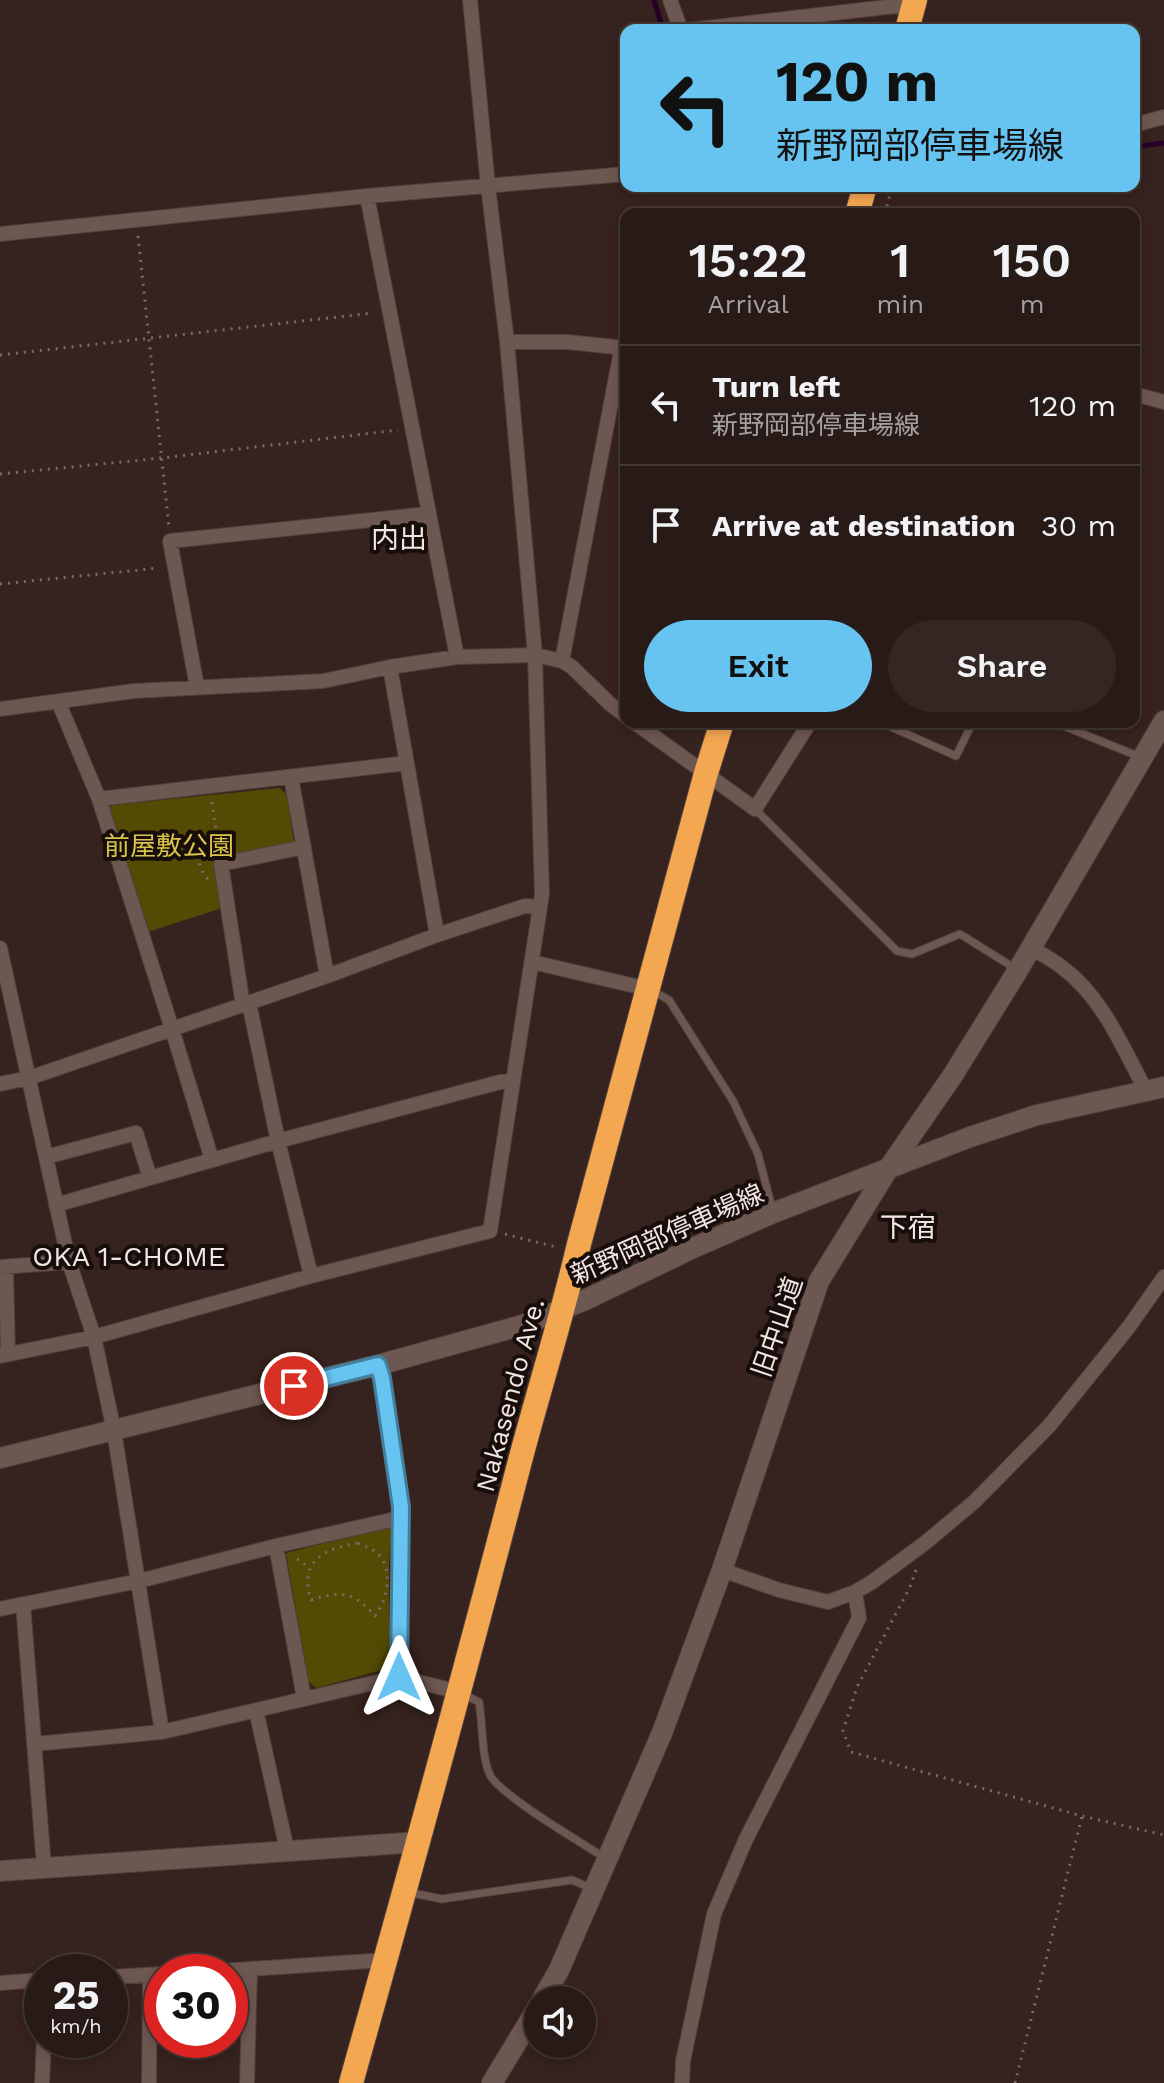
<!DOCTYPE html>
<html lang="en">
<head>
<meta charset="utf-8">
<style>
	body { margin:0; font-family:"Work Sans","Noto Sans JP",sans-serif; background:#342723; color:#f1f3f6; height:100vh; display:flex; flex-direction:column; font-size:30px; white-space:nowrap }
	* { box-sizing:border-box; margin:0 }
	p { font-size:26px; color:#a5a1a1 }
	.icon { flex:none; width:44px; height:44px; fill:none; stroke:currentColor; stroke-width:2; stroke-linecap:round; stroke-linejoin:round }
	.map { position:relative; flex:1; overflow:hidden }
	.drawer { position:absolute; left:620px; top:208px; width:520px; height:520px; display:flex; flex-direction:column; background:#281a16; border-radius:16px; box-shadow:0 4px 12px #0003,0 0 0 2px #443835 }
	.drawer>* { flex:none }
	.top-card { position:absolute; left:620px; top:24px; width:520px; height:168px; border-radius:16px; box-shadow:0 4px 12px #0003,0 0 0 2px #443835; background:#67c4f0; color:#111; overflow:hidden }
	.tools { position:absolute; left:524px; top:1986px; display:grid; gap:16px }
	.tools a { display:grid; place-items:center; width:72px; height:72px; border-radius:50%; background:#281a16; box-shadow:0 4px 12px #0003,0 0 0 2px #443835; font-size:40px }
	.speed { position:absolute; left:24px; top:1954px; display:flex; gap:16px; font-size:40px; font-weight:700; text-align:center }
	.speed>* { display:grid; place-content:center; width:104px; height:104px; border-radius:50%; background:#281a16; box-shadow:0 4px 12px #0003,0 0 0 2px #443835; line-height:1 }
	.speed small { font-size:20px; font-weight:400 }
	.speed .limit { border:12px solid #d22; background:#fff; color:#111 }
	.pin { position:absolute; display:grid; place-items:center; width:68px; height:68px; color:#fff; margin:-34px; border:4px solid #fff; border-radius:50%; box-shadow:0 2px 8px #0007 }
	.me { position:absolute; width:88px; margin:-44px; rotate:0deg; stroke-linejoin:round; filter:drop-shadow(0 0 6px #0008) }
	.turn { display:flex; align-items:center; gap:28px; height:168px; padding:0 24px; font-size:36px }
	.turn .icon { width:104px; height:104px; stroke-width:2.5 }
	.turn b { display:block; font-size:56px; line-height:68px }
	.eta { display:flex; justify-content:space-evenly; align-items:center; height:136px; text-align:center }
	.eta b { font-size:48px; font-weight:600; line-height:56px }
	.primary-button { display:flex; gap:16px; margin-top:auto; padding:16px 24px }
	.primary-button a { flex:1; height:92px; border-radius:48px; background:#67c4f0; color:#111; font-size:32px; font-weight:600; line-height:92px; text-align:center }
	.primary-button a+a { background:#342723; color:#f1f3f6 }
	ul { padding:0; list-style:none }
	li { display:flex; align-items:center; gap:24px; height:120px; padding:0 24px; border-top:2px solid #443835 }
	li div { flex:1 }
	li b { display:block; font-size:30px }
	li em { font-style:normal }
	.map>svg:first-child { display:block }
</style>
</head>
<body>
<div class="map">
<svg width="1164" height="2083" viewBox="0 0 1164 2083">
	<rect width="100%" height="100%" fill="#36221e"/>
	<!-- green -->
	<path fill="#554a04" d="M280,788L287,795L294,844L215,861L222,908L145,933L107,810L111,805Z
		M392,1526L389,1564L390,1666L386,1669L316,1688L308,1681L286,1553Z"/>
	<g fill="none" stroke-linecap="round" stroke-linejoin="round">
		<!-- stream -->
		<path stroke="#260026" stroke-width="5" d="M654,0L663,30
			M1134,147L1164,143"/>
		<!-- lane casing -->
		<g stroke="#503f3c" stroke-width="9">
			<path id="lane" d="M880,722L956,756L973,722
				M1054,722L1140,757
				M755,809L897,951L912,954L960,934L1016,969
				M653,991L669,1000L733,1101L758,1154L773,1212
				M379,1367L401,1507L400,1518
				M461,1693L479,1702C483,1723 481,1756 490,1775C501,1796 581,1842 605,1858
				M407,1892L442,1899L572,1880L591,1888"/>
		</g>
		<!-- street casing -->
		<g stroke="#503f3c" stroke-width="16">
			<path id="street" d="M670,0L681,30
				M689,30L895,6L913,9
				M1134,125L1164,117
				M367,196L457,657
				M0,234L367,196L626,174
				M507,342H567L626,348
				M1134,394L1164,402
				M562,661L620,356L623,348
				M390,667L437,935
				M197,687L170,541L428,514
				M58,701L99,799L172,1029L212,1160
				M0,709L134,691L323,681L390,667L457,657L535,655L562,661L572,667L610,704L626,716
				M634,722L755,809L810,722
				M291,777L327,976
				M99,799L407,763
				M0,948L69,1262L94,1337L114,1431L162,1732
				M1031,948C1042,954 1053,960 1063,968C1103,998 1123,1048 1146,1091
				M532,962L648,989
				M249,1003L278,1141L311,1276
				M243,1005L221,864L304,847
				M0,1084L29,1078L327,976L437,935L525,906L540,907
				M46,1157L136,1133L150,1178
				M56,1205L278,1141L500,1082L512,1081
				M0,1267L69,1262
				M6,1267L8,1354
				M0,1356L94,1337L311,1276L490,1231L542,894L535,655L507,342L488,186L470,0
				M276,1546L304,1698
				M722,1570L779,1590L828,1602L855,1592L872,1582L925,1543L974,1502L1049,1426L1128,1328L1164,1277
				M23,1604L44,1867
				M0,1609L139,1581L276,1546L400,1518L399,1677
				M256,1710L287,1850
				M34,1744L162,1732L399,1677L459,1692
				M204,1972L385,1960
				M110,1977L162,1974
				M0,1983L42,1980
				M42,2083L44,2040
				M149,2083L150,1975
				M247,2083L250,1970
				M682,2083L683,2061L714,1914L746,1839L859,1618L855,1592"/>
		</g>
		<!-- secondary casing -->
		<g stroke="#503f3c" stroke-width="22">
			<path id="secondary" d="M0,1458L378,1365L523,1325L585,1300L693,1248L773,1213L970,1137L1037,1115L1164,1087
				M0,1871L419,1842
				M542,2000L559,1970L662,1733L722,1570L819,1281L888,1169L953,1075L1018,970L1164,721
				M492,2083L538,2007"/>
		</g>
		<!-- highway casing -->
		<g stroke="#503f3c" stroke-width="26">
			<path id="highway" d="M907,30L915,0
				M857,214L865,186
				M351,2083C409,1876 466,1669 520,1461C539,1389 562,1317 579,1244L706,773L722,722"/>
		</g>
		<!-- path -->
		<path stroke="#7c6a67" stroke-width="3" stroke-dasharray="2 6" stroke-linecap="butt" d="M885,214L892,186
			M138,236L169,527
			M0,355L373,313
			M0,474L162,458L398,430
			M0,584L159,568
			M212,802L217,838
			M208,879C186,858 211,827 236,846
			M505,1234L556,1247
			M358,1543C366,1547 374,1549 380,1556C393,1573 387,1600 375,1616C354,1592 342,1590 311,1600C298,1562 324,1548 358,1543Z
			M297,1559L309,1567
			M916,1570L910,1587L857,1687L843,1731L851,1752L1082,1816L1164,1835
			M1015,2083L1082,1816"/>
		<!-- lane -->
		<use href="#lane" stroke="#6d5751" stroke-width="7"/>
		<!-- street -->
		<use href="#street" stroke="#6d5751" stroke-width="14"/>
		<!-- secondary -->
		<use href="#secondary" stroke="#6d5751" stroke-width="20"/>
		<!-- highway -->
		<use href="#highway" stroke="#f4a751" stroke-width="24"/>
	</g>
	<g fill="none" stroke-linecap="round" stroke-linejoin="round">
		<!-- route casing -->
		<g stroke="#437f9c" stroke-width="20">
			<path id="route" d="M294,1386L378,1365L382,1378L401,1507L399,1677"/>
		</g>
		<!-- route -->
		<use href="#route" stroke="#67c4f0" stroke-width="14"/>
	</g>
	<g text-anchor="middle" stroke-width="8" stroke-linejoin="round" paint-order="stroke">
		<!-- park labels -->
		<g font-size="26" fill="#dbc447" stroke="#170e0c">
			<text x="169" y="855">前屋敷公園</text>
		</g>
		<!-- street labels -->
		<g font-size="26" fill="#f3e5e2" stroke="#170e0c">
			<text transform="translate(667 1234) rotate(-24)" y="9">新野岡部停車場線</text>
			<text transform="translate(777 1327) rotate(-71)" y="9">旧中山道</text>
			<text transform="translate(510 1395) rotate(-75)" y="9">Nakasendo Ave.</text>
		</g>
		<!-- neighbourhood labels -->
		<g font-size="28" fill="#f3e5e2" stroke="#170e0c">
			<text x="399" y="548">内出</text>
			<text x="908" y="1237">下宿</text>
			<text x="129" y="1266">OKA 1-CHOME</text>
		</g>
	</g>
</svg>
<div class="tools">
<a><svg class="icon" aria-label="sound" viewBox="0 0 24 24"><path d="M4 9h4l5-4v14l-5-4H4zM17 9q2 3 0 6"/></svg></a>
</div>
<div class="speed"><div>25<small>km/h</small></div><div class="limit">30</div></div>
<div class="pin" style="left:294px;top:1386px;background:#d93025"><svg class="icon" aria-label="arrive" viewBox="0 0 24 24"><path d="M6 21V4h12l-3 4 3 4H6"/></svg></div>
<svg class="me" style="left:399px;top:1677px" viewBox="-20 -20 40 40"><path d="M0-17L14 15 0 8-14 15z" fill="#67c4f0" stroke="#fff" stroke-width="4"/></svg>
<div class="top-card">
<div class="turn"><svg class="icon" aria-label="left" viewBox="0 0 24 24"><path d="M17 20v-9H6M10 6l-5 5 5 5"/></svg><div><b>120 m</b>新野岡部停車場線</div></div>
</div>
<section class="drawer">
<div class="eta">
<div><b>15:22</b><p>Arrival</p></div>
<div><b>1</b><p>min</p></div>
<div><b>150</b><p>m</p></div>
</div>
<ul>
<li><svg class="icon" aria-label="left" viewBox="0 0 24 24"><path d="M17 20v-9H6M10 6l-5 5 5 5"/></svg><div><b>Turn left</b><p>新野岡部停車場線</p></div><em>120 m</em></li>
<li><svg class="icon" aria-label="arrive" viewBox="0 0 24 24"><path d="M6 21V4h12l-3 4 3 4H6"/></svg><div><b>Arrive at destination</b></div><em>30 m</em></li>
</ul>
<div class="primary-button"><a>Exit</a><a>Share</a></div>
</section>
</div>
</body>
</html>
